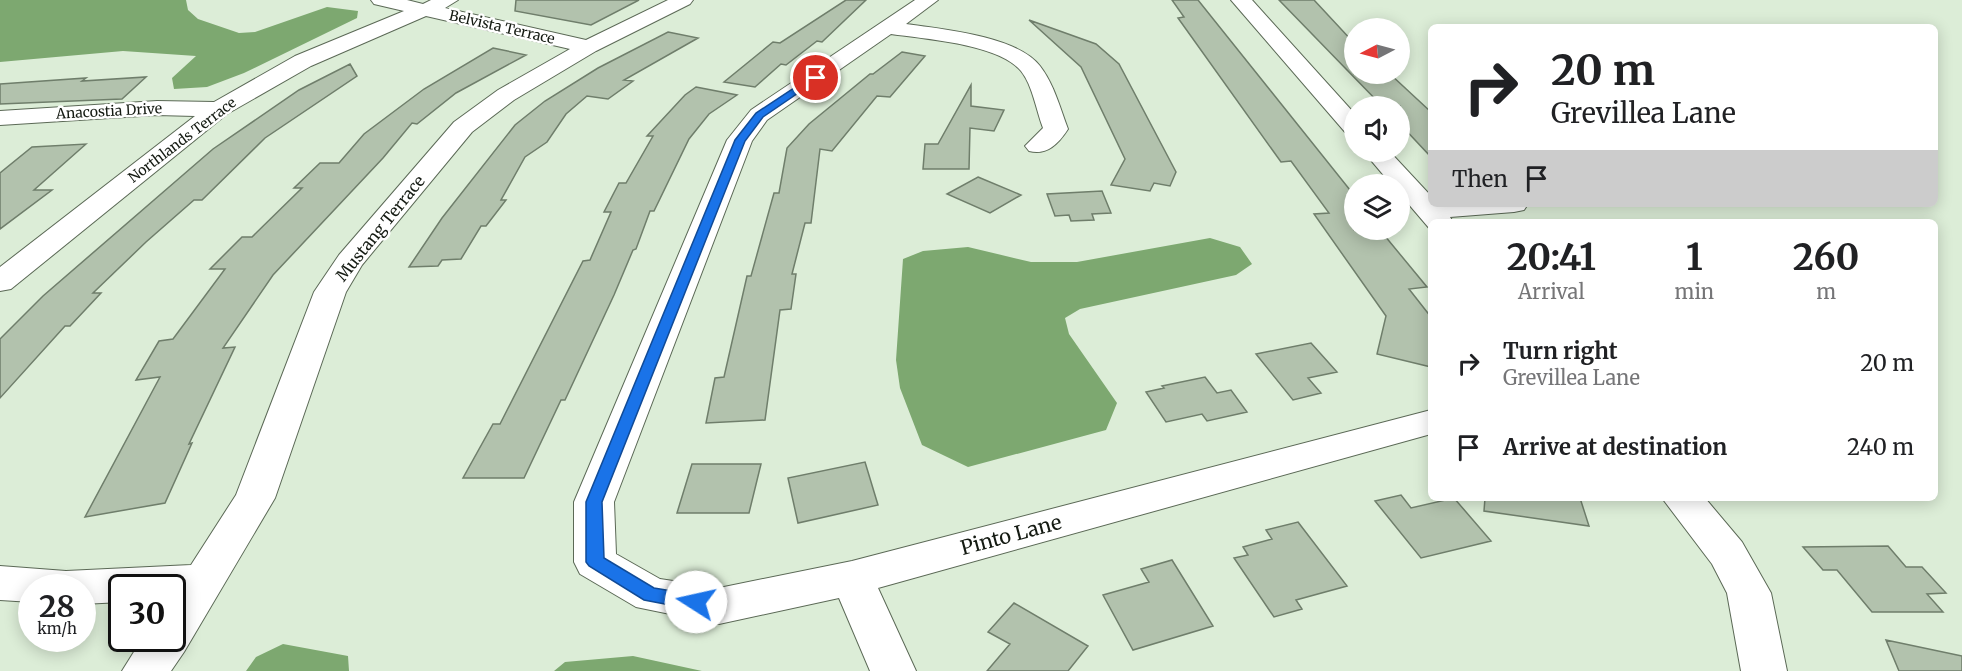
<!DOCTYPE html>
<html lang="en">
<head>
<meta charset="utf-8">
<style>
	body { margin:0; font-family:Merriweather,serif; background:#f2f2f2; color:#202124; height:100vh; display:flex; flex-direction:column; font-size:22px; white-space:nowrap }
	* { box-sizing:border-box; margin:0 }
	p { font-size:20px; color:#757577 }
	.icon { flex:none; width:33px; height:33px; fill:none; stroke:currentColor; stroke-width:2; stroke-linecap:round; stroke-linejoin:round }
	.map { position:relative; flex:1; overflow:hidden }
	.panel { position:absolute; left:1428px; top:219px; width:510px; height:282px; display:flex; flex-direction:column; background:#fff; border-radius:9px; box-shadow:0 3px 15px #0003 }
	.panel>* { flex:none }
	.guide { position:absolute; left:1428px; top:24px; width:510px; height:183px; border-radius:9px; box-shadow:0 3px 15px #0003; background:#fff; color:#202124; overflow:hidden }
	.needle { width:39px; rotate:264deg }
	.controls { position:absolute; left:1344px; top:18px; display:grid; gap:12px }
	.controls a { display:grid; place-items:center; width:66px; height:66px; border-radius:50%; background:#fff; box-shadow:0 3px 15px #0003; font-size:30px }
	.speed { position:absolute; left:18px; top:574px; display:flex; gap:12px; font-size:30px; font-weight:700; text-align:center }
	.speed>* { display:grid; place-content:center; width:78px; height:78px; border-radius:50%; background:#fff; box-shadow:0 3px 15px #0003; line-height:1 }
	.speed small { font-size:15px; font-weight:400 }
	.speed .limit { border:3px solid #111; border-radius:9px; background:#fff; color:#111 }
	.pin { position:absolute; display:grid; place-items:center; width:51px; height:51px; color:#fff; margin:-26px; border:3px solid #fff; border-radius:50%; box-shadow:0 2px 6px #0007 }
	.me { position:absolute; width:66px; margin:-33px; rotate:280deg; stroke-linejoin:round; filter:drop-shadow(0 0 4px #0008) }
	.turn { display:flex; align-items:center; gap:21px; height:126px; padding:0 24px; font-size:27px }
	.turn .icon { width:78px; height:78px; stroke-width:2.5 }
	.turn b { display:block; font-size:42px; line-height:51px }
	.then { display:flex; align-items:center; height:57px; padding:0 24px; background:#0003; gap:12px; font-size:22px }
	.eta { display:flex; justify-content:space-evenly; align-items:center; height:102px; text-align:center }
	.eta b { font-size:36px; font-weight:700; line-height:42px }
	ul { padding:0; list-style:none }
	li { display:flex; align-items:center; gap:18px; height:84px; padding:0 24px }
	li div { flex:1 }
	li b { display:block; font-size:22px }
	li em { font-style:normal }
	.map>svg:first-child { display:block }
</style>
</head>
<body>
<div class="map">
<svg width="1962" height="671" viewBox="0 0 1962 671">
	<rect width="100%" height="100%" fill="#dcedd7"/>
	<!-- water -->
	<path fill="#7da870" d="M0,0H186L188,10L198,19L239,33L255,32L327,7L358,11L357,18L244,73L207,87L174,89L172,78L196,56L123,51L0,62Z
		M1210,238L1240,247L1252,264L1236,275L1080,309L1065,318L1069,334L1117,403L1106,430L968,467L922,445L900,388L896,360L903,259L923,251L968,247L1031,262H1077Z
		M283,644L348,656L349,671H246L256,657Z
		M633,656L702,671H554L565,662Z"/>
	<!-- building -->
	<path fill="#b2c2ad" stroke="#6f7e6b" stroke-width="1.5" d="M516,0H639L591,25L515,11Z
		M846,0H866L822,42L817,41L786,65L781,64L755,87L724,82L773,42L780,43Z
		M1172,0H1198L1354,195V230H1380L1427,287L1409,289L1431,317V367L1377,354L1386,316L1314,214L1329,213L1291,161L1281,162L1178,18L1184,17Z
		M1279,0H1314L1354,43V74H1390L1431,112V157L1400,124V106H1382Z
		M1029,20L1096,44L1119,64L1176,172L1170,186L1154,183L1150,191L1111,185L1125,159L1081,67Z
		M668,32L698,38L624,80L633,81L608,99L587,96L566,114L547,142L525,157L501,200H506L486,226H481L461,259L442,260L438,266L409,267L442,218L515,125L545,101L598,68Z
		M493,48L526,55L456,93L417,124L412,123L383,158L273,275L223,348L235,347L189,444L192,443L165,503L85,517L160,377L136,380L159,341L173,339L225,269H210L242,237H252L302,188H294L320,163H339L364,134L424,89Z
		M902,52L925,56L890,97L877,96L832,151L820,149L811,223H805L792,274H796L791,309L780,310L765,420L706,423L715,378L724,377L747,276H751L774,193H779L787,148L809,124L870,74H873Z
		M350,64L357,76L265,138L202,200H194L146,242L93,293H101L70,326H65L0,398V339L43,296L213,149L299,90Z
		M146,77L122,99L0,104V84L86,78L82,81Z
		M971,85V106L1004,110L994,131L970,128L969,169H923L925,144H938Z
		M696,87L737,95L709,114L689,139L654,211H650L636,249L633,250L614,295L565,400H561L524,478H463L493,424H500L583,261L590,260L611,212H604L619,183H626L653,136H647L685,95Z
		M86,144L34,190H52L0,229V173L32,147Z
		M978,177L1021,195L990,213L947,194Z
		M1102,191L1111,213L1092,214L1094,220L1071,221L1069,215L1055,216L1047,194Z
		M1311,343L1337,372L1308,378L1321,393L1293,400L1256,354Z
		M1205,377L1217,393L1231,390L1247,412L1207,421L1202,414L1166,422L1146,392L1164,388L1162,386Z
		M865,462L878,505L798,523L788,478Z
		M692,464H761L749,513H677Z
		M1401,495L1411,508L1454,498L1491,541L1421,558L1375,501Z
		M1485,498H1580L1589,526L1484,511Z
		M1298,522L1347,586L1296,600L1302,609L1274,617L1234,558L1248,555L1243,547L1272,539L1266,530Z
		M1888,546L1906,567H1922L1946,593L1927,594L1943,612H1872L1837,570H1823L1803,547Z
		M1172,560L1213,626L1133,650L1103,595L1149,582L1141,569Z
		M1014,603L1088,646L1068,671H987L1010,644L988,632Z
		M1886,640L1962,656V671H1899Z"/>
	<g fill="none" stroke-linecap="round" stroke-linejoin="round">
		<!-- minor casing -->
		<g stroke="#5b6956" stroke-width="2">
			<path id="minor" d="M371,0H407L423,4L431,0H458L445,8L586,40L668,0H693L690,4L596,51L514,100L472,132L362,265L346,292L275,498L184,652L171,671H122L142,639H172V588H122V602L82,604V588H32V602L0,600V566L66,571L191,565L236,495L314,292L339,255L454,122L498,90L570,49L426,16L311,66L227,114L11,289L0,291V267L195,116L157,115L0,125V111L157,101L214,102L295,56L404,11L374,4Z
				M915,0H938L906,24C942,29 1017,36 1040,66C1054,84 1060,108 1068,129C1059,143 1047,156 1029,151L1025,146L1043,128C1036,110 1033,86 1021,71C999,44 925,39 891,34L767,120L752,141L614,502L616,554L660,579L719,588L852,561L1431,410V434L878,588L916,671H870L839,598L719,624L636,607L580,574L574,562V502L727,140L751,110Z
				M1231,0H1252L1354,113V134L1345,132Z
				M1364,152H1390L1431,196V204H1528L1524,210L1514,212L1450,217L1453,222H1431L1429,228L1400,194V184H1391Z
				M1662,498H1705L1742,542L1771,593L1787,671H1741L1727,593L1712,564Z"/>
		</g>
		<!-- minor -->
		<use href="#minor" fill="#fff" fill-rule="evenodd"/>
	</g>
	<!-- route -->
	<path fill="#1a73e8" stroke="#114b97" stroke-width="1.5" d="M812,76L820,78L763,117L745,141L602,502L604,558L654,588L696,595L702,597L705,602L702,608L696,610L644,600L589,566L586,562V502L735,140L756,113Z"/>
	<g text-anchor="middle" stroke-width="5" stroke-linejoin="round" paint-order="stroke">
		<!-- far-street labels -->
		<g font-size="14" fill="#141a12" stroke="#fff">
			<text transform="translate(502 27) rotate(13)" y="5">Belvista Terrace</text>
			<text transform="translate(109 111) rotate(-3)" y="5">Anacostia Drive</text>
			<text transform="translate(182 140) rotate(-37)" y="5">Northlands Terrace</text>
		</g>
		<!-- street labels -->
		<g font-size="16" fill="#141a12" stroke="#fff">
			<text transform="translate(380 228) rotate(-51)" y="6">Mustang Terrace</text>
		</g>
		<!-- near-street labels -->
		<g font-size="20" fill="#141a12" stroke="#fff">
			<text transform="translate(1011 535) rotate(-15)" y="7">Pinto Lane</text>
		</g>
	</g>
</svg>
<div class="controls">
<a><svg class="needle" viewBox="-14 -14 28 28"><path d="M0-13l5 13h-10z" fill="#e53935"/><path d="M0 13l5-13h-10z" fill="#757577"/></svg></a>
<a><svg class="icon" aria-label="sound" viewBox="0 0 24 24"><path d="M4 9h4l5-4v14l-5-4H4zM17 9q2 3 0 6"/></svg></a>
<a><svg class="icon" aria-label="layers" viewBox="0 0 24 24"><path d="M12 4l9 5-9 5-9-5zM3 14l9 5 9-5"/></svg></a>
</div>
<div class="speed"><div>28<small>km/h</small></div><div class="limit">30</div></div>
<div class="pin" style="left:816px;top:78px;background:#d93025"><svg class="icon" aria-label="arrive" viewBox="0 0 24 24"><path d="M6 21V4h12l-3 4 3 4H6"/></svg></div>
<svg class="me" style="left:696px;top:602px" viewBox="-20 -20 40 40"><circle r="19" fill="#fff"/><path d="M0-13L10 11 0 6-10 11z" fill="#1a73e8"/></svg>
<div class="guide">
<div class="turn"><svg class="icon" aria-label="right" viewBox="0 0 24 24"><path d="M7 20v-9h11M14 6l5 5-5 5"/></svg><div><b>20 m</b>Grevillea Lane</div></div>
<div class="then">Then<svg class="icon" aria-label="arrive" viewBox="0 0 24 24"><path d="M6 21V4h12l-3 4 3 4H6"/></svg></div>
</div>
<section class="panel">
<div class="eta">
<div><b>20:41</b><p>Arrival</p></div>
<div><b>1</b><p>min</p></div>
<div><b>260</b><p>m</p></div>
</div>
<ul>
<li><svg class="icon" aria-label="right" viewBox="0 0 24 24"><path d="M7 20v-9h11M14 6l5 5-5 5"/></svg><div><b>Turn right</b><p>Grevillea Lane</p></div><em>20 m</em></li>
<li><svg class="icon" aria-label="arrive" viewBox="0 0 24 24"><path d="M6 21V4h12l-3 4 3 4H6"/></svg><div><b>Arrive at destination</b></div><em>240 m</em></li>
</ul>
</section>
</div>
</body>
</html>
